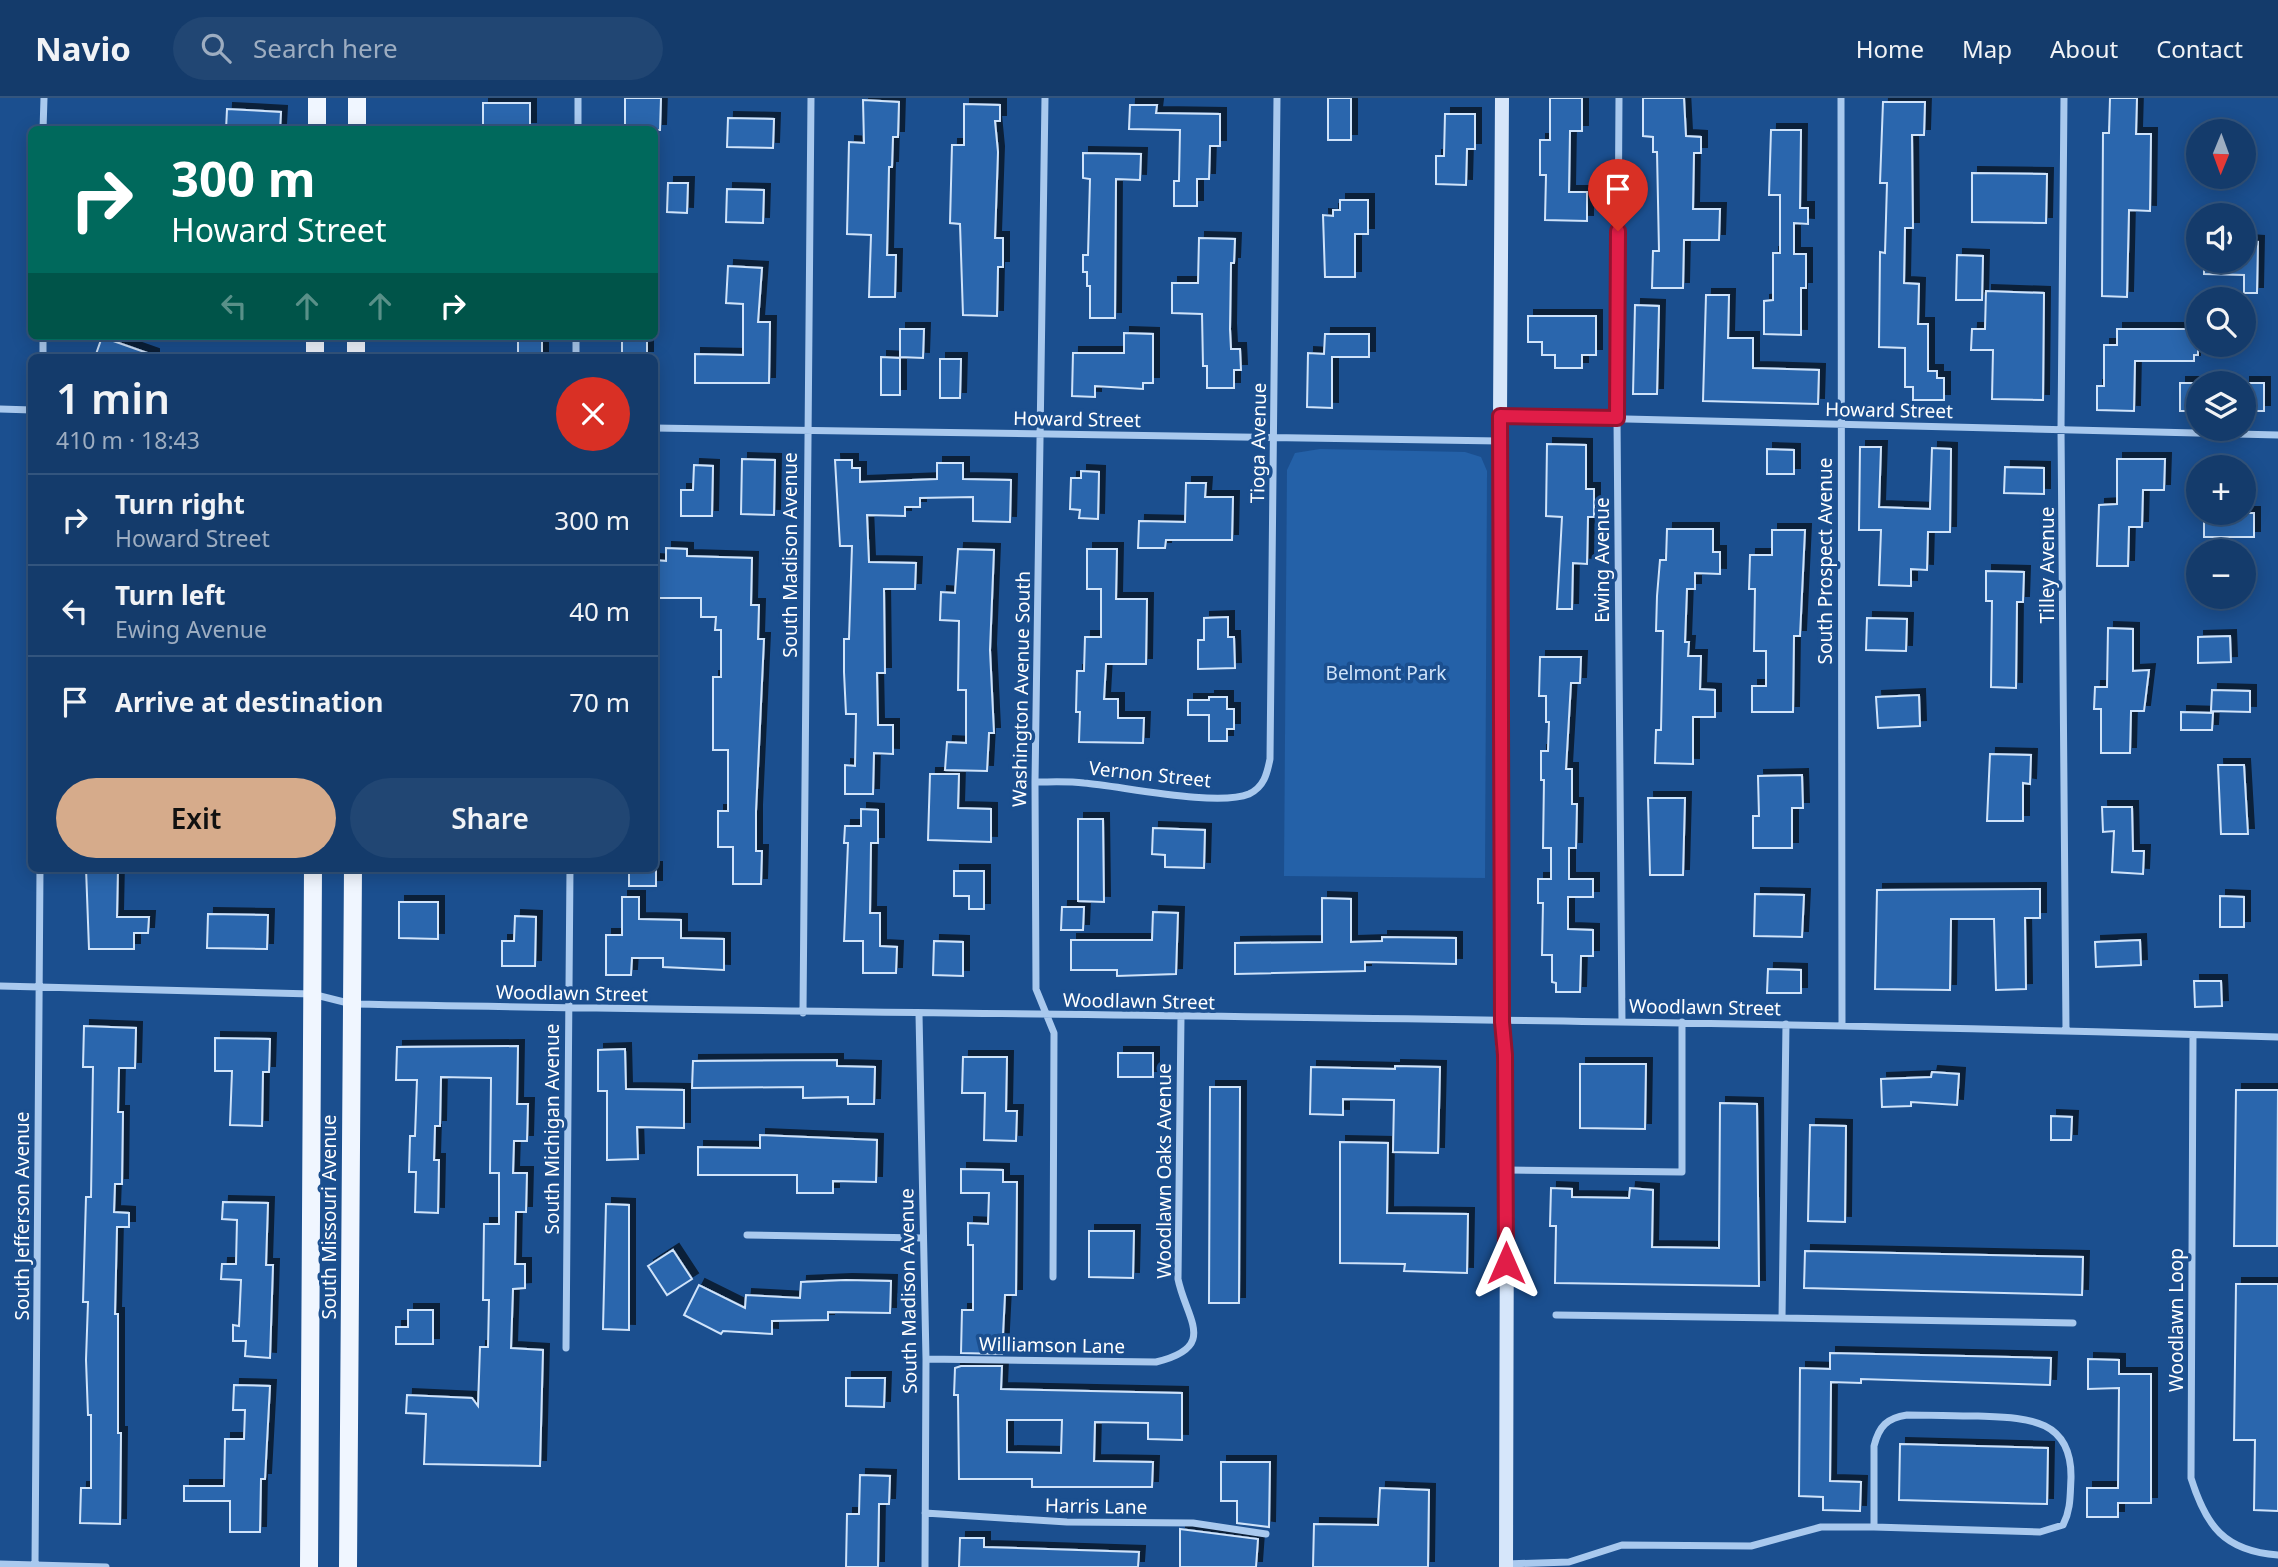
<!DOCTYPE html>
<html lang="en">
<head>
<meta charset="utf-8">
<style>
	body { margin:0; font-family:"Noto Sans",sans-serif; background:#214673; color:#f1f3f6; height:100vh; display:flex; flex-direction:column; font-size:26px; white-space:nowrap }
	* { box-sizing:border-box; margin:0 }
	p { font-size:23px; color:#9dadc1 }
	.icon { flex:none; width:38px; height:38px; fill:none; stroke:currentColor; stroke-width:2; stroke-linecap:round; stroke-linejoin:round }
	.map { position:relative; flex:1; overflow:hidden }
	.panel { position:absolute; left:28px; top:256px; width:630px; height:518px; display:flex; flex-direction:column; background:#143b6b; border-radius:10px; box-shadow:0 4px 18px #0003,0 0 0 2px #33557e }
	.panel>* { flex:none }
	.banner { position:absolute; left:28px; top:28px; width:630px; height:214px; border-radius:10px; box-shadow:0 4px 18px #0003,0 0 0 2px #33557e; background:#00695c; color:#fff; overflow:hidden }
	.needle { width:46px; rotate:181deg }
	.fabs { position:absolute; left:2186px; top:21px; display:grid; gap:14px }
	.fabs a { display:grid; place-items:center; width:70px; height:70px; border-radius:50%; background:#143b6b; box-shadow:0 4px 18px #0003,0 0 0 2px #33557e; font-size:35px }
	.pin { position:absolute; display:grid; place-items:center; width:60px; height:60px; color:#fff; margin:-72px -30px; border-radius:50% 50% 50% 0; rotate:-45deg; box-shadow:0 0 7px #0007 }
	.pin .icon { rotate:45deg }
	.me { position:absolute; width:77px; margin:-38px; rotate:0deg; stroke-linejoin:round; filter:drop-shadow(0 0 5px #0008) }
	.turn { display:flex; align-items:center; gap:24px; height:147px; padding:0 28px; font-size:32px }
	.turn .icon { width:91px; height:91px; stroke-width:2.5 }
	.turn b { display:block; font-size:49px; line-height:60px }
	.lanes { display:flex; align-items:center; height:66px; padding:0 28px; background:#0003; justify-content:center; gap:35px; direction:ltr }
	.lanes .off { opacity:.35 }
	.round { display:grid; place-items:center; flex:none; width:74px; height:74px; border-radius:37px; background:#214673 }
	.overview { display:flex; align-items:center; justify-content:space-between; height:119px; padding:0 28px }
	h1 { font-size:42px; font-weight:600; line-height:52px }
	.button { display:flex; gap:14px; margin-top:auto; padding:14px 28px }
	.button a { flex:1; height:80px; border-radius:42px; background:#d6ab8b; color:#111; font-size:28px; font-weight:600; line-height:80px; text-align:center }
	.button a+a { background:#214673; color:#f1f3f6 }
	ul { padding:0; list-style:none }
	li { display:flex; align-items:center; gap:21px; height:91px; padding:0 28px; border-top:2px solid #33557e }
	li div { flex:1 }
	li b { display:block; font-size:26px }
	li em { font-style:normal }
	header { display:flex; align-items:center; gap:42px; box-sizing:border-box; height:98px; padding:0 35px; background:#143b6b; border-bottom:2px solid #33557e }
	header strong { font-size:33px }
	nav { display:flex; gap:38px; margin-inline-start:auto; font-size:24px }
	.search { width:490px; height:63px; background:#214673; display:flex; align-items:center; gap:18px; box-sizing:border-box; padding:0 24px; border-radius:38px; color:#9dadc1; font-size:26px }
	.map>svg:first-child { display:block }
</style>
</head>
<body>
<header>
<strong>Navio</strong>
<div class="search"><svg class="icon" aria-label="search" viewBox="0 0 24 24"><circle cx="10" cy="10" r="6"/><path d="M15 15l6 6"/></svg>Search here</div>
<nav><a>Home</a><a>Map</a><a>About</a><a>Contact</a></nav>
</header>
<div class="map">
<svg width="2278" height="1469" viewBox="0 0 2278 1469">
	<defs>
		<filter id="shadow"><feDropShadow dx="6" dy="-6" stdDeviation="0" flood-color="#0009"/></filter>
	</defs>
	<rect width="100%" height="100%" fill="#1b4f8f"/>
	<!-- park -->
	<path fill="#2461a8" d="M1320,351L1465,354L1481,359L1487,373L1485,780L1284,778L1287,372L1295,355Z"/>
	<!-- building -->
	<path fill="#2a66ad" stroke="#cfe3fa" stroke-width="2" fill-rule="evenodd" filter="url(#shadow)" d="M625,0H661L660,32H625Z
		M1328,0H1351V42H1328Z
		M1550,0H1582V33H1570L1569,94H1587V123L1545,122L1546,77H1540V42H1550Z
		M1643,0H1684L1686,38L1701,39V55H1694L1693,111H1720L1719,142H1684L1683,190H1652L1653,153H1659L1657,54H1653V39L1643,38Z
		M2110,0H2137L2136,36H2151L2150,113L2129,112L2127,199L2102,198L2103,35H2109Z
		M863,2L899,4L898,39H893L892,69H889L887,157H896L895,199H869L871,137L847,136L849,44L864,45Z
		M1883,4H1925L1924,37H1912L1913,130H1905L1904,185L1919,186L1918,226H1928V273H1937V280H1944V302H1913V289H1905V250L1879,249L1880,154L1885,155L1887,85H1880Z
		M483,5H530V30H483Z
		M964,6L1000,7V23H995L998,54L995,140H1003V169H998L997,218L963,217L960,126L950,125L952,47H964Z
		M1130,7H1157L1156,15L1220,16V48H1210L1209,81H1197V108H1174V83H1179L1180,32L1129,31Z
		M227,11L281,14L280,32H226Z
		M1445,16H1475V51H1467L1466,87L1436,86V58H1444Z
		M728,20L774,21L773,50L727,49Z
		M1771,32H1801L1800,110H1808V126L1794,125V156H1806V190H1801V237L1764,236V203L1773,202V155H1780V97H1769Z
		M1083,55L1141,56L1140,82L1116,81L1115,220H1090V188H1087V174H1083V157H1088L1090,81L1083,80Z
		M1972,75L2047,76L2046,125L1972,124Z
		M668,85H688L687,115L667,114Z
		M727,91L764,92L763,125L726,124Z
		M1340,102H1368V136H1355V179H1325L1323,117L1333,118V112H1340Z
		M1199,140L1235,141L1234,165H1231L1230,231L1231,251H1240L1241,272H1234V290H1207V268H1203L1202,216L1172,215V185H1198Z
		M2244,143L2258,144L2257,195H2244V177L2204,176V163H2244Z
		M1957,157L1983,158L1982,202H1956Z
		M728,168L762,170L758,224H770L769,285H695V256L743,257V206L726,205Z
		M1986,193L2044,195L2043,302L1992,301L1993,252H1971L1972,231H1985Z
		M1706,197H1729L1728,240H1753V270L1819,272L1818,306L1703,303Z
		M1635,207L1659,208L1657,296H1633Z
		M1528,218H1596V257H1582V270H1555V257H1542V244H1528Z
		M900,231H924L923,260L900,259Z
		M2117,231H2198V257H2194V263H2135L2134,313L2097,312V288H2104V247H2117Z
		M1124,235L1153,236V285H1143V291L1095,288V299L1072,298L1073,255H1124Z
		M1325,236H1369V259H1332V310L1307,309L1308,255L1324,256Z
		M622,238H647V259H622Z
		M102,239L153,257V259H95Z
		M518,240L542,241V259H518Z
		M881,259L900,260V297H881Z
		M940,261H961L960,300H940Z
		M2180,285H2198V313H2180Z
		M2244,285H2264V313H2244Z
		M1547,346L1586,347V391H1594V419H1588L1587,466L1573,465L1572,511H1557L1562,419L1546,418Z
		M1860,349H1881L1879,409L1930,411L1932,350L1951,351L1950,434H1928L1927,472L1911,471V488L1879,487L1881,432H1859Z
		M1767,351L1794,352V376H1767Z
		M742,361L775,362L774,417L741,416Z
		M2117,361H2165L2164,392H2143L2142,429H2129L2128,468H2097L2099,407L2117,406Z
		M835,362H852V370H860V384L937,381V365H963V381L1011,382L1010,424L973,423V399L920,400V409H905V418L867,417L869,464L916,465L915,491H884L885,575H877L878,627H893V656L874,655L873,696H845V667L855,668L856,616H846L844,574V541H849L852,448H840Z
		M694,367L713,368L712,418H681V392H693Z
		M2005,369L2044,370V396L2004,395Z
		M1081,373L1099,374L1098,421L1079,420L1080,412L1070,411L1071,380H1081Z
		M1186,385H1206L1205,399H1233L1232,442H1166L1165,450H1138L1139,423L1185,424Z
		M2204,415H2254V439H2204Z
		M1667,431H1713V454H1720V476L1695,475V491H1687L1685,544H1689L1688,558H1701L1700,591L1715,592V619H1693V666L1655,665L1656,632H1661L1663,533H1656L1657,498L1660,462H1666Z
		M1772,432H1805L1800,538H1794L1793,614H1752V588H1766V553H1754L1755,491H1749L1750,457H1772Z
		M666,450L687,451V458L752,460L751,507H759L758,541H764L756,713V753H762L761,786H733V749H718V713H728V652H713V579H721V532H715L716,519H701V500H654V462L666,463Z
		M958,451L994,452L990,552L994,635H989L987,673L945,672L947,644L966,645V592H958L959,523L940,522L941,494L955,495Z
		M1087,451H1117L1116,501H1147L1146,566H1106L1104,601H1118V620H1144L1143,645L1079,644L1080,614H1076L1077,573H1084L1085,539H1101V491H1087Z
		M1986,473L2024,474L2023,504H2017L2016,590L1991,589L1992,503H1986Z
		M1228,519V539H1234L1235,570L1198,571V542H1204V520Z
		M1867,520L1907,521L1906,553L1866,552Z
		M2108,530L2133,531V573L2149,572L2144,613H2131L2130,655H2101V611H2094L2095,589H2107Z
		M2230,538L2231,564L2198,565V539Z
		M1540,559H1581L1580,585H1571L1566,671H1572V706H1577L1576,750H1569V781H1593V799H1568V831L1593,832V858H1581L1580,894H1556V885L1552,884V857H1542L1543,805H1538V781H1551V750H1543L1544,682H1541V653H1548L1549,624H1546V598H1539Z
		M2212,592L2250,593V614L2211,613Z
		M1919,597L1920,628L1878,630L1876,599Z
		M1209,599H1227V611H1234V631H1227V643H1209V617H1188V602H1209Z
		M2181,614L2213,615L2212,632H2181Z
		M1990,656L2031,657L2030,686L2023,685V723H1987Z
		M2218,667H2244L2248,736H2221Z
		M930,676H959L958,710L991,711V744L928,742Z
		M1802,677L1803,710H1792V750H1753V718H1759L1758,678Z
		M1648,700H1685L1683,777H1650Z
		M2102,709H2132L2133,753H2144L2143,776L2112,774L2114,733L2103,734Z
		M861,711L878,712V745H871L870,815H880V848L897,849L896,875H863V843H844L848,745H844L845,728H861Z
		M1078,721H1103L1104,804L1078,803Z
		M1153,730L1205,732L1204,770L1165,769V757L1152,756Z
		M86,770H118L117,819H149L148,835H134V851H89Z
		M629,770H656V788H629Z
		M954,773H984V811H969V798H954Z
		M2040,791V820H2025L2026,891L1996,892L1994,821H1951L1950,892L1875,891L1877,792Z
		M1755,796L1804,797L1802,839L1754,838Z
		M2220,798L2244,799V829H2220Z
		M622,799H639V821L681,822V840L724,841V872L663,869V860H632L631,877H606V837H622Z
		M1322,800L1351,801V844L1382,843V839L1456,840V866L1365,864V873L1235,876V845L1322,844Z
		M399,804H438V841L399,840Z
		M1062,809H1084L1083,832H1061Z
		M1153,814L1178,815L1176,876L1117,878V872H1071V842H1152Z
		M208,816L268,817L267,851L207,850Z
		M515,818L536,819L535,868H502V843H514Z
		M2140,842L2141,867L2096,869L2095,844Z
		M934,843L963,844V878L933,877Z
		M1768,871L1801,872V895H1767Z
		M2194,883H2221L2222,908L2195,909Z
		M84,928L136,930L135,970H119L118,1014H123L122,1086H115L114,1114L129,1115V1129H117L115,1216H118V1335H121L120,1426L80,1425L81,1390H91V1317H88L86,1262L88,1204H83L86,1099H91L93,969H83Z
		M215,940L270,941L269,974H263L262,1028L230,1027L232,973H215Z
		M518,948L517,1006H528L527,1043H514L513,1075H527L526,1114H516L515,1166H525V1190L513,1191L511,1250L543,1252L540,1368L424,1366L426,1316L406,1315L407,1297L472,1300L478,1308L480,1249H488L489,1202H483L484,1126H499V1075H490L491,980L441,979L440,1028H435L434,1062H439L438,1115L415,1114L416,1074H409L410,1038H415L417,982H396L397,949Z
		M625,951L626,991L684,992V1030L637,1029L638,1061L607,1062V993H598V952Z
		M1118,955H1153V979H1118Z
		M963,959H1007L1006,1013H1017L1016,1043L984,1042L985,995H962Z
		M837,962V968L875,969L874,1006H848V999L803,1000V989L692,990L693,963Z
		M1580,966H1646L1645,1031L1580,1030Z
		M1395,968L1440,969L1438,1055L1393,1054L1394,1002L1343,1001V1017L1310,1016L1311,969L1395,971Z
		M1932,974L1959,976L1957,1007L1911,1004V1008L1882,1009L1881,981L1931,979Z
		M1210,989H1240L1239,1205H1209Z
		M2236,992H2278L2277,1148H2234Z
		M1720,1005L1757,1006L1759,1188L1555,1185L1556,1128H1550L1551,1090L1572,1091V1099L1629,1100L1630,1090L1653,1092L1652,1149L1719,1150Z
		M2051,1018L2072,1019L2071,1042H2051Z
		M1810,1027L1846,1028L1845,1124L1808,1123Z
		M760,1037L877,1042L876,1084L833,1083V1095H797V1077H698V1049L760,1050Z
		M1340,1044L1388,1045L1387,1115L1468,1116L1467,1175L1404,1173L1405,1166L1340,1165Z
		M961,1071L1003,1072V1084H1017L1016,1197H1005L1002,1256L961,1255L962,1212H973V1147H968V1125L988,1126L989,1095H961Z
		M223,1104L268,1105L266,1167H273L270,1260L245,1258L246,1243H233V1227L239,1228L241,1182L221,1181L222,1166H236L237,1122L222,1121Z
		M606,1106L629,1107V1232L603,1231Z
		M1089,1133H1134L1133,1180L1089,1179Z
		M673,1152L692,1181L667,1197L648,1168Z
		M1805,1153L2083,1159L2082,1197L1804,1190Z
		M846,1182L891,1183L890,1215L828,1214V1222L772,1223V1236L723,1233L721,1236L684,1217L699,1187L745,1210L746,1197L800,1200L801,1184Z
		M2236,1186H2278V1413L2254,1412L2255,1342H2234Z
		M408,1212H433V1246H396V1229H408Z
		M1830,1255L2051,1260L2050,1287L1861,1281V1285L1831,1284L1830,1383L1861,1384L1860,1413L1823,1412V1399L1799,1398L1800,1270L1830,1271Z
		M2088,1261L2119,1262V1276H2151V1405H2118V1419H2087V1390H2118L2119,1290L2088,1291Z
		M961,1268H1002L1001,1291L1182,1295V1342L1148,1341V1325L1095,1324L1094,1363L1153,1364L1152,1389H1032V1381H959L958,1297H954L955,1270ZM1007,1322H1062L1061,1355L1007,1354Z
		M846,1280H885L884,1309L846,1308Z
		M234,1287L270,1288L265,1381H261L260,1434H230V1403H184V1388H224L225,1341H244L245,1312H233Z
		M1900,1346L2048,1350L2047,1406L1899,1402Z
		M1221,1364H1270L1269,1429L1237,1425V1403H1221Z
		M860,1377L890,1378L889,1406H879L878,1469H846L847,1416H859Z
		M1380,1390L1429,1392L1428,1469H1313L1314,1426L1378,1427Z
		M1180,1431L1258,1441L1256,1469H1180Z
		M960,1440H984V1449L1139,1454L1138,1469H959Z"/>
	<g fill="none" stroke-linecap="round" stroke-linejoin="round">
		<!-- street -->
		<path stroke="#a9c9ee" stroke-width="7" d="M1045,0L1035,684L1036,891L1054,935L1053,1179
			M1619,0L1617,320L1622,924
			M1841,0L1842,927
			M2064,0L2061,331L2066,933
			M43,32L44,0
			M578,32V0
			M43,238V259
			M576,259V238
			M0,311L32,312
			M1500,318L2278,337
			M654,330L1500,343
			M1035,684C1051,684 1068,683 1084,685C1121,688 1217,709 1249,696C1264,689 1267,676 1270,661L1277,0
			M0,888L312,896L352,906C994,918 1636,919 2278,939
			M803,915L811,0
			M919,916L926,1261L925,1469
			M2193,937L2191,1380C2206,1428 2224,1453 2278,1457
			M1507,1072L1682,1074V924
			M747,1137L922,1140
			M1556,1217L1782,1220L1786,926
			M1782,1220L2073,1225
			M566,1250L570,770
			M926,1261L1156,1264C1219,1249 1186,1221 1178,1181L1181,919
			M1907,1317C1931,1317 1954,1318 1978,1318C2025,1320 2072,1319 2071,1380C2070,1397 2071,1412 2063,1427L2040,1434L1874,1429V1348C1879,1328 1887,1320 1907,1317Z
			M925,1415L1067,1424L1193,1425L1266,1436
			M0,1466L106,1469
			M1506,1466L1569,1464L1622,1447L1751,1448L1821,1429H1874
			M35,1467L40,770"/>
		<!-- secondary -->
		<path stroke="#d6e6fa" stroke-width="14" d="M1502,0L1500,318L1502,924L1507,1072L1506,1469"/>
		<!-- primary -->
		<path stroke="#f0f6ff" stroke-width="18" d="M317,32V0
			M357,32V0
			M315,238V259
			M356,259V238
			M309,1469L313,770
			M348,1469L353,770"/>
	</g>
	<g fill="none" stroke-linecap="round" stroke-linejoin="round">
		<!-- route casing -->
		<g stroke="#92132f" stroke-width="18">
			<path id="route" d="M1506,1165L1505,957L1502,924L1500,318L1617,320L1618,133"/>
		</g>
		<!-- route -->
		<use href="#route" stroke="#e11d48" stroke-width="12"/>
	</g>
	<g text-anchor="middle" stroke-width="7" stroke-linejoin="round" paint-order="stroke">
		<!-- street labels -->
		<g font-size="19" fill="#fff" stroke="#1b4f8f">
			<text transform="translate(1889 312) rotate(1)" y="7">Howard Street</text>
			<text transform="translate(1077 321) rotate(1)" y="7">Howard Street</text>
			<text transform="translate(1258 345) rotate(-89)" y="7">Tioga Avenue</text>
			<text transform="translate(790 457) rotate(-90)" y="7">South Madison Avenue</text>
			<text transform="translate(1602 462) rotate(-90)" y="7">Ewing Avenue</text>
			<text transform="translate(1825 463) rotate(-90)" y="7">South Prospect Avenue</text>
			<text transform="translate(2047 467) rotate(-90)" y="7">Tilley Avenue</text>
			<text transform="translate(1021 591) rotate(-89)" y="7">Washington Avenue South</text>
			<text transform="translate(1150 676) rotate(6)" y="7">Vernon Street</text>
			<text transform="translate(572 895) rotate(1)" y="7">Woodlawn Street</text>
			<text transform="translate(1139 903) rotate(1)" y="7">Woodlawn Street</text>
			<text transform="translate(1705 909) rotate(1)" y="7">Woodlawn Street</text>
			<text transform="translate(552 1031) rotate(-90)" y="7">South Michigan Avenue</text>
			<text transform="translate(1164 1073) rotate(-90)" y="7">Woodlawn Oaks Avenue</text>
			<text transform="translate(22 1118) rotate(-90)" y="7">South Jefferson Avenue</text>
			<text transform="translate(329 1119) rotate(-90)" y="7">South Missouri Avenue</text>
			<text transform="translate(908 1193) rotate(-91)" y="7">South Madison Avenue</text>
			<text transform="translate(2176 1222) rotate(-90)" y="7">Woodlawn Loop</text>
			<text transform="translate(1052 1247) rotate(1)" y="7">Williamson Lane</text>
			<text transform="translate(1096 1408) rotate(1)" y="7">Harris Lane</text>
		</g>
		<!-- park labels -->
		<g font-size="19" fill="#cfe3fa" stroke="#1b4f8f">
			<text x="1386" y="582">Belmont Park</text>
		</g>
	</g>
</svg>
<div class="fabs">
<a><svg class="needle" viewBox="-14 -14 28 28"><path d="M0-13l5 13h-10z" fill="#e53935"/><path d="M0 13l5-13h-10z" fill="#9dadc1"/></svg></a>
<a><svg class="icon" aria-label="sound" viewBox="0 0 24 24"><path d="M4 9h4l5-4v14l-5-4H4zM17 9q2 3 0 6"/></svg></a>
<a><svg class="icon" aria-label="search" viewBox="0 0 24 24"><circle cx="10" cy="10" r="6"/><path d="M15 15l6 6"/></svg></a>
<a><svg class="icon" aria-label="layers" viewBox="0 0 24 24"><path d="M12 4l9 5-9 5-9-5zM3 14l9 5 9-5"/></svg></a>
<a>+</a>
<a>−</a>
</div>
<div class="pin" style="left:1618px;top:133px;background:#d93025"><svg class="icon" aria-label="arrive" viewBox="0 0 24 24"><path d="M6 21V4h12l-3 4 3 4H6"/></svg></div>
<svg class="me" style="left:1506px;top:1165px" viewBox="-20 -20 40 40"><path d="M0-17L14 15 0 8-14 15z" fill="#e11d48" stroke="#fff" stroke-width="4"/></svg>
<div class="banner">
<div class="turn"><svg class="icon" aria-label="right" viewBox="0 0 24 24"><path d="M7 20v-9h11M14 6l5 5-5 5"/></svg><div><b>300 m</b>Howard Street</div></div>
<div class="lanes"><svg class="icon off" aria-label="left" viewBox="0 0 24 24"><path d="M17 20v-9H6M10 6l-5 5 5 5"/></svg><svg class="icon off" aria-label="ahead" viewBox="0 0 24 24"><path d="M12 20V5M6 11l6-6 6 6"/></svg><svg class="icon off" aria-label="ahead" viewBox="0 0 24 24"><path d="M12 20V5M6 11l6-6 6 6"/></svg><svg class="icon" aria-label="right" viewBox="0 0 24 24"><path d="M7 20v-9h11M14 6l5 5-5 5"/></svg></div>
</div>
<section class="panel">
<div class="overview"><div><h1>1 min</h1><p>410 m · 18:43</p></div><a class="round" style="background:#d93025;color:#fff"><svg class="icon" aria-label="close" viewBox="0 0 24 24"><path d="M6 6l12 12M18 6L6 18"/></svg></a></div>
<ul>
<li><svg class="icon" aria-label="right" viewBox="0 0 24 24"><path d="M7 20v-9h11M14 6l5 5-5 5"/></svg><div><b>Turn right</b><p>Howard Street</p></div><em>300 m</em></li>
<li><svg class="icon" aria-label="left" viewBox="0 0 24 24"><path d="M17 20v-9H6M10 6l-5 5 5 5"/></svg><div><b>Turn left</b><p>Ewing Avenue</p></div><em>40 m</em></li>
<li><svg class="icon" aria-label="arrive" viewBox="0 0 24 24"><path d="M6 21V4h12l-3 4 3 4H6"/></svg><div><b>Arrive at destination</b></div><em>70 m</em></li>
</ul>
<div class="button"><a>Exit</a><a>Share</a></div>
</section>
</div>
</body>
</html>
